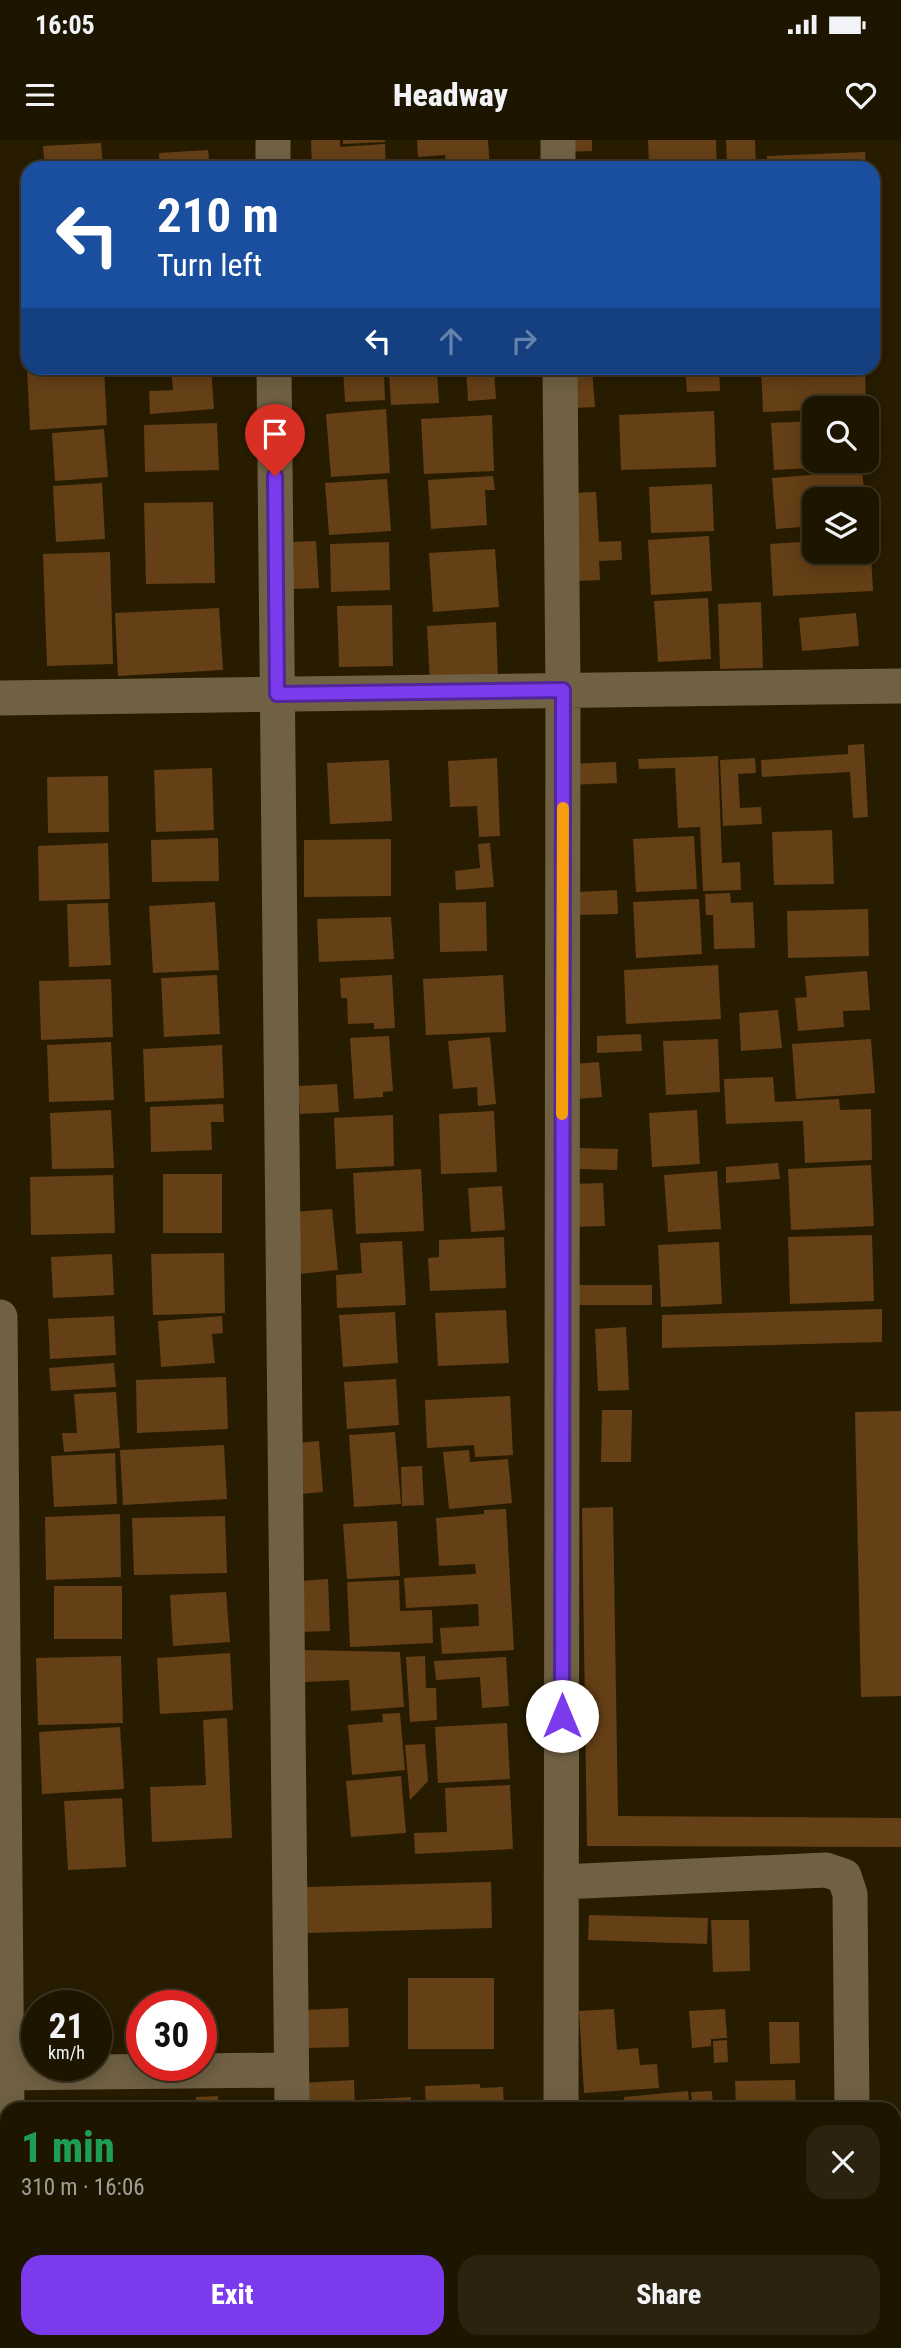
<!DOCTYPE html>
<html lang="en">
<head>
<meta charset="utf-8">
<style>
	body { margin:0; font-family:"Roboto Condensed",sans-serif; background:#2b220f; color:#f1f3f6; height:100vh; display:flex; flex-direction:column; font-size:26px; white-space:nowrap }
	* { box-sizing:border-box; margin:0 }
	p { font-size:23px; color:#a19f99 }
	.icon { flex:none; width:38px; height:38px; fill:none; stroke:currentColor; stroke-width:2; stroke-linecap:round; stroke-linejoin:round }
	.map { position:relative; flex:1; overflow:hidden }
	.panel { position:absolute; left:0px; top:1962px; width:901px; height:247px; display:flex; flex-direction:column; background:#1e1500; border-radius:21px 21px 0 0; box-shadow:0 4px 18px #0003,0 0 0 2px #3c3422 }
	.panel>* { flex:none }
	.banner { position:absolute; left:21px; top:21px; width:859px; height:214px; border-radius:21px; box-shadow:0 4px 18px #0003,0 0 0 2px #3c3422; background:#1a4fa0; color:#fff; overflow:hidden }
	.tools { position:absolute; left:802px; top:256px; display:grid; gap:14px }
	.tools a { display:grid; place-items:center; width:77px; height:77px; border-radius:14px; background:#1e1500; box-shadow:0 4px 18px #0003,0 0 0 2px #3c3422; font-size:35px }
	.speed { position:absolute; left:21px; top:1850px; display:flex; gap:14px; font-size:35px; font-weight:700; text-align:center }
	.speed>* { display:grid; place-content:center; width:91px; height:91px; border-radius:50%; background:#1e1500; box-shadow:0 4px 18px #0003,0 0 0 2px #3c3422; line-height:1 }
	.speed small { font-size:18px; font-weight:400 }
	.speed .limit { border:10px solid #d22; background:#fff; color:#111 }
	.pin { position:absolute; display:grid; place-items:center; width:60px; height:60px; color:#fff; margin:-72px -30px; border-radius:50% 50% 50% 0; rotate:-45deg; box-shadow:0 0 7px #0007 }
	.pin .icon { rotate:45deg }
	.me { position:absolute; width:77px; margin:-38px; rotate:0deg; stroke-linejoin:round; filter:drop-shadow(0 0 5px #0008) }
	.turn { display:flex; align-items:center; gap:24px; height:147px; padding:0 21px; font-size:32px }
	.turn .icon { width:91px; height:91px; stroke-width:2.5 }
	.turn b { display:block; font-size:49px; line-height:60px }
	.lanes { display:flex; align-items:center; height:66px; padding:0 21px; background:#0003; justify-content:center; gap:35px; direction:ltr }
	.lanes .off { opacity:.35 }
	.round { display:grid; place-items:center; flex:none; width:74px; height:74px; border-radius:21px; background:#2b220f }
	.overview { display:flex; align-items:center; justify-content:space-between; height:119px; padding:0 21px }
	h1 { font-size:42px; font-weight:800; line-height:52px; color:#1e9e55 }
	.action { display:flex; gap:14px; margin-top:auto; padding:14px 21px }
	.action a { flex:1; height:80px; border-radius:21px; background:#7c3aed; color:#fff; font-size:28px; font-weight:800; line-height:80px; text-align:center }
	.action a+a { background:#2b220f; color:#f1f3f6 }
	.status { display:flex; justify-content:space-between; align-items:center; height:49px; padding:0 35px; background:#1e1500; direction:ltr }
	.status svg { height:19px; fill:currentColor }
	header { display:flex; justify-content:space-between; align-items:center; height:91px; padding:0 21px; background:#1e1500; font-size:32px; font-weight:800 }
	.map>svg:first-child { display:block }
</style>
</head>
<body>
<div class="status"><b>16:05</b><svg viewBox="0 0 49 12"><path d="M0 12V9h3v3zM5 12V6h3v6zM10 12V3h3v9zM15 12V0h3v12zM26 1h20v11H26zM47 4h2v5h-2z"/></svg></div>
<header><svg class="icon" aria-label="menu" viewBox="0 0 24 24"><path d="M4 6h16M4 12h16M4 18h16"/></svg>Headway<svg class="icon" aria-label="heart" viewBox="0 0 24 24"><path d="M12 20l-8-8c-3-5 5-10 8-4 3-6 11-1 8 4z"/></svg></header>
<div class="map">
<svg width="901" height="2208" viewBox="0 0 901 2208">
	<rect width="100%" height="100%" fill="#281c00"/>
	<!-- building -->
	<path fill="#653f16" d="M311,0H340V7L385,4L386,28H312Z
		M343,0H385V2L343,4Z
		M417,0H488L490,28H446L445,15L418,17Z
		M565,0H592V11L565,12Z
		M648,0H716L717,28H649Z
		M726,0H755L756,28H727Z
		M101,3L103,28H45L43,6Z
		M208,10L210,28H160L159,13Z
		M865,12L866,28H768L767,16Z
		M27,228H104L107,285L30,290Z
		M171,228H211L214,269L150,274L149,251L173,250Z
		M343,228H409V231L384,232L385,260L345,262Z
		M466,228H494L496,259L468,261Z
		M571,228H592L595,267L574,268Z
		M685,228H719L720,251L687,252Z
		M761,228H865L866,268H814V270L763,272Z
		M437,232L439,263L391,265L389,234Z
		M386,269L390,333L331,337L326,274Z
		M714,271L716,327L621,330L619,275Z
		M492,275L494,331L424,334L421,279Z
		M814,281V320H867V325L774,330L771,283Z
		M217,283L219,330L145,332L144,285Z
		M104,289L108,337L55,341L52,293Z
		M862,331L865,359H814V386L776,389L772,338Z
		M493,336L495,350H485L487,385L431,389L428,340Z
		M387,339L391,391L329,395L325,343Z
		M102,343L105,399L56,402L53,346Z
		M712,344L714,391L651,393L649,347Z
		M596,352L599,402L621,401L622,420L599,421L600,440L577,441L572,353Z
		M213,362L215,443L146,444L144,363Z
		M709,396L712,451L651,455L648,400Z
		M870,398L873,451L773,456L770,404L814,401V411H866V399Z
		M316,401L319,448L292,449L290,402Z
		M389,402L390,450L331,452L330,404Z
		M495,409L499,467L433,472L429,413Z
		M110,412L113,524L47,526L43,414Z
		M708,458L711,519L658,522L654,461Z
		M761,462L763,528L720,529L718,464Z
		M392,465L393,526L339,527L337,466Z
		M219,468L223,530L118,536L115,473Z
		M856,473L859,506L802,511L799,478Z
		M496,482L498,541L430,545L427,486Z
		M864,604L868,677L853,678L850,632L762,637L761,620L848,614V605Z
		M718,616L722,723L740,722L741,750L703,751L700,687L678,688L675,628L639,629L638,619Z
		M497,618L500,696L479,697L477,666L450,667L448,621Z
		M755,618L756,633L738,634L740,668L761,667L762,684L723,686L720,620Z
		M389,620L392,681L330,684L327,623Z
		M616,622L617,643L569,645L568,624Z
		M212,628L214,690L156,692L154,630Z
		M108,636L109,692L48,693L47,637Z
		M832,690L834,744L774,745L772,692Z
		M694,696L697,749L636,752L633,699Z
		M218,698L219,741L152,742L151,700Z
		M391,699V756L304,757V700Z
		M108,703L110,759L39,761L38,706Z
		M490,703L494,747L456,750L455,731L480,728L478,704Z
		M617,750L618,774L578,775L577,752Z
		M730,753L731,763L753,762L755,808L714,809L713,775H706L705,754Z
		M699,759L702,814L636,818L633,762Z
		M215,762L219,830L153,833L149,766Z
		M486,762L487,811L440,812L439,763Z
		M108,763L111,825L69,827L67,764Z
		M868,769L869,816L788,818L787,771Z
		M391,777L394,819L319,822L317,779Z
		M718,825L721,879L626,884L624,830Z
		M867,831L870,870L843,871L844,887L798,891L795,858L807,857L805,836Z
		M217,835L220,894L164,897L161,838Z
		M392,835L395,888L374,889V883L348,884L347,858H341L340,838Z
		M503,835L506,892L426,895L423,839Z
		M111,839L113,897L41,900L39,841Z
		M778,870L782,908L741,911L739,873Z
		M641,894L642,911L597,913V896Z
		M389,896L393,951L383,952V957L354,959L350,898Z
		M490,897L496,964L478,966L477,947L453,949L448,901Z
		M718,899L720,952L666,955L663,901Z
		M871,899L875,953L796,959L792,904Z
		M111,902L114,960L49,962L47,905Z
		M222,905L224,958L145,962L143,909Z
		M599,922L602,957L575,959L573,924Z
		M773,937L775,962L839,959L840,970L871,969L872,1020L805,1023L803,981L726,984L724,939Z
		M337,944L339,972L300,974L298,946Z
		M223,964L224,982H211L212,1010L151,1012L150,967Z
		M111,970L114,1028L52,1029L50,973Z
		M697,970L700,1024L652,1027L649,973Z
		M494,971L497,1032L441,1034L439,974Z
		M393,975L394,1026L336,1029L334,978Z
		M575,1008L618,1009L617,1030L575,1029Z
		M778,1023L780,1039L726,1043V1027Z
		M871,1025L874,1086L791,1090L788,1029Z
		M421,1029L424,1091L356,1094L353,1033Z
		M717,1031L721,1089L668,1092L664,1035Z
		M163,1034H222V1093H163Z
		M113,1035L115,1093L31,1095L30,1037Z
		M603,1043L605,1086L573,1087L571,1044Z
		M502,1046L505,1090L471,1092L468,1048Z
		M332,1069L338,1130L299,1134L294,1072Z
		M872,1095L874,1161L790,1164L788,1097Z
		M504,1097L506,1148L430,1151L428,1118L439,1117V1100Z
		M402,1101L406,1165L337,1168L336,1135L362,1133L360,1103Z
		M719,1102L722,1164L661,1167L658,1105Z
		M224,1113L225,1173L153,1175L151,1114Z
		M112,1114L114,1155L53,1158L51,1117Z
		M579,1145H652V1165H578Z
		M882,1169V1202L662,1208V1175Z
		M506,1170L509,1223L438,1226L435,1173Z
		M395,1172L398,1223L343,1227L339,1175Z
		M114,1176L116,1215L50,1219L48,1179Z
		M222,1176L223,1193L212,1194L215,1223L161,1227L158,1181Z
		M626,1187L629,1250L598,1251L595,1189Z
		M114,1223L116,1247L51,1251L49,1228Z
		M226,1237L228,1289L137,1293L136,1240Z
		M396,1239L399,1285L347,1289L344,1242Z
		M116,1252L120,1308L64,1312L62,1293H77L74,1254Z
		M510,1256L513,1315L475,1317L474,1305L427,1308L425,1260Z
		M602,1270H632L631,1322H601Z
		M901,1271V1556L861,1557L855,1272Z
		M395,1292L401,1364L354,1367L349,1295Z
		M319,1301L323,1352L299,1354L296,1303Z
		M224,1305L227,1359L123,1365L120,1310Z
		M469,1310L470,1322L508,1319L512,1363L449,1369L443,1312Z
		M115,1313L117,1364L54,1367L51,1316Z
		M422,1326L424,1365L402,1366L401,1327Z
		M613,1367L618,1676L901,1678V1707L587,1706L582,1368Z
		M506,1369L514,1510L442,1514L440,1488L479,1486L478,1464L406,1468L404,1438L476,1434L475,1424L439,1426L436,1378L484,1374V1370Z
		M120,1374L121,1437L46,1440L45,1377Z
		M225,1376L227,1433L134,1435L132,1378Z
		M397,1381L400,1436L347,1439L343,1384Z
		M328,1439L330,1491L302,1492L299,1441Z
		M399,1440L400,1471L432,1470L433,1503L350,1507L347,1442Z
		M54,1446H122V1499H54Z
		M226,1452L230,1502L173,1506L170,1455Z
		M303,1510L400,1512L404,1567L351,1571L349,1540L305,1542Z
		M230,1513L233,1570L160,1574L157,1518Z
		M121,1516L123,1583L38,1585L36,1518Z
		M425,1516L426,1548H436L437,1580L410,1582L406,1517Z
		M506,1517L509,1566L482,1568L480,1537L436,1540L434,1521Z
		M400,1573L405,1630L352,1635L348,1585L383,1582L382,1574Z
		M227,1578L232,1698L152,1702L150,1647L206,1645L203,1580Z
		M507,1583L510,1639L438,1643L435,1587Z
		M120,1587L124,1649L42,1654L39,1592Z
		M425,1604L428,1641L410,1660L405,1605Z
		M401,1636L406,1693L351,1697L346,1641Z
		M510,1645L513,1709L415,1714L414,1693L447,1692L445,1648Z
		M122,1658L126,1727L68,1730L64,1661Z
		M491,1742L492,1788L306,1793L305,1747Z
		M589,1775L708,1778L707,1804L588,1800Z
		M711,1780H749L750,1831L713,1832Z
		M408,1838H494V1909H408Z
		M348,1868L349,1907L307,1908L305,1870Z
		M614,1869L617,1910L638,1908L640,1925L657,1924L659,1948L584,1953L579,1871Z
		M725,1869L727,1898L711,1899V1906L692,1908L689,1871Z
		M769,1882H799L800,1923L770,1924Z
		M727,1900L728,1922L714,1923L713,1901Z
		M354,1940L355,1969H304L302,1943Z
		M795,1940L796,1969H736L735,1941Z
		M480,1944V1948L503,1947L504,1969H426L425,1946Z
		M688,1951L690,1969H625L624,1957Z
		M712,1951L713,1969H693L691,1952Z
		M218,1956L219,1969H196V1957Z
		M411,1957V1969H359L358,1960Z
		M894,2060H901V2123H898Z
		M894,2138H901V2208H883V2202H894Z
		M71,2202H130V2208H71Z
		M165,2202H239L240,2208H166Z
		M354,2202H408L409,2208H354Z
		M453,2202H519L520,2208H454Z
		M635,2202H693L694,2208H636Z
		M741,2202H794L795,2208H742Z"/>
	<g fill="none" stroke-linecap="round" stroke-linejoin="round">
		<!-- street -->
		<path stroke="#706144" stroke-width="35" d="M273,0V28
			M558,0V28
			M274,228L292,1969
			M560,228L563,550L561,1969
			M0,558L901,546
			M0,1177L7,1969
			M562,1742L826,1730L844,1736L850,1754L852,1969
			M0,1933L291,1930
			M10,2202V2208
			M294,2202V2208
			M854,2202V2208
			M561,2208V2202"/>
	</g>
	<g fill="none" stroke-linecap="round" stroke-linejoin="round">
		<!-- route casing -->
		<g stroke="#51269a" stroke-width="18">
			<path id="route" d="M275,336L277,554L563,550L562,1576"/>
		</g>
		<!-- route -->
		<use href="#route" stroke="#7c3aed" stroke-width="12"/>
		<!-- slow -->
		<path stroke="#f59e0b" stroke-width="12" d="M562,974L563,668"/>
	</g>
</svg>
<div class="tools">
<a><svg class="icon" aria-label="search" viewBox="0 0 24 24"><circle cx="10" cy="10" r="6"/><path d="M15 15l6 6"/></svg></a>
<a><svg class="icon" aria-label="layers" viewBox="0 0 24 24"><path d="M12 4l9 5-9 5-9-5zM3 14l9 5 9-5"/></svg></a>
</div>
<div class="speed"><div>21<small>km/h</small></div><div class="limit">30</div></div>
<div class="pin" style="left:275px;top:336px;background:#d93025"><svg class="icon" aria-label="arrive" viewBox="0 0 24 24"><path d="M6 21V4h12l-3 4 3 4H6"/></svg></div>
<svg class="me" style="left:562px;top:1576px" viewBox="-20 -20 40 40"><circle r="19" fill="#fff"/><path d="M0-13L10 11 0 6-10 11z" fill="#7c3aed"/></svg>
<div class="banner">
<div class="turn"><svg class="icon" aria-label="left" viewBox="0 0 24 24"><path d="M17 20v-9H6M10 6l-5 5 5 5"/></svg><div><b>210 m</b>Turn left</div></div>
<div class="lanes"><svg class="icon" aria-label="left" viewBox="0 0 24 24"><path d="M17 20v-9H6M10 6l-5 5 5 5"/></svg><svg class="icon off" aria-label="ahead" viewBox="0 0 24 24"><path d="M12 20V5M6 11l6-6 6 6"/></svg><svg class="icon off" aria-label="right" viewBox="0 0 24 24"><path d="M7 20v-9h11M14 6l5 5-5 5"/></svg></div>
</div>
<section class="panel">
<div class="overview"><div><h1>1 min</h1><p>310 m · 16:06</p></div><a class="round"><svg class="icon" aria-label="close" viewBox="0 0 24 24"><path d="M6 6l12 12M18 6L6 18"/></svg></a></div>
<div class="action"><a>Exit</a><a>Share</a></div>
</section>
</div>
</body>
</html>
